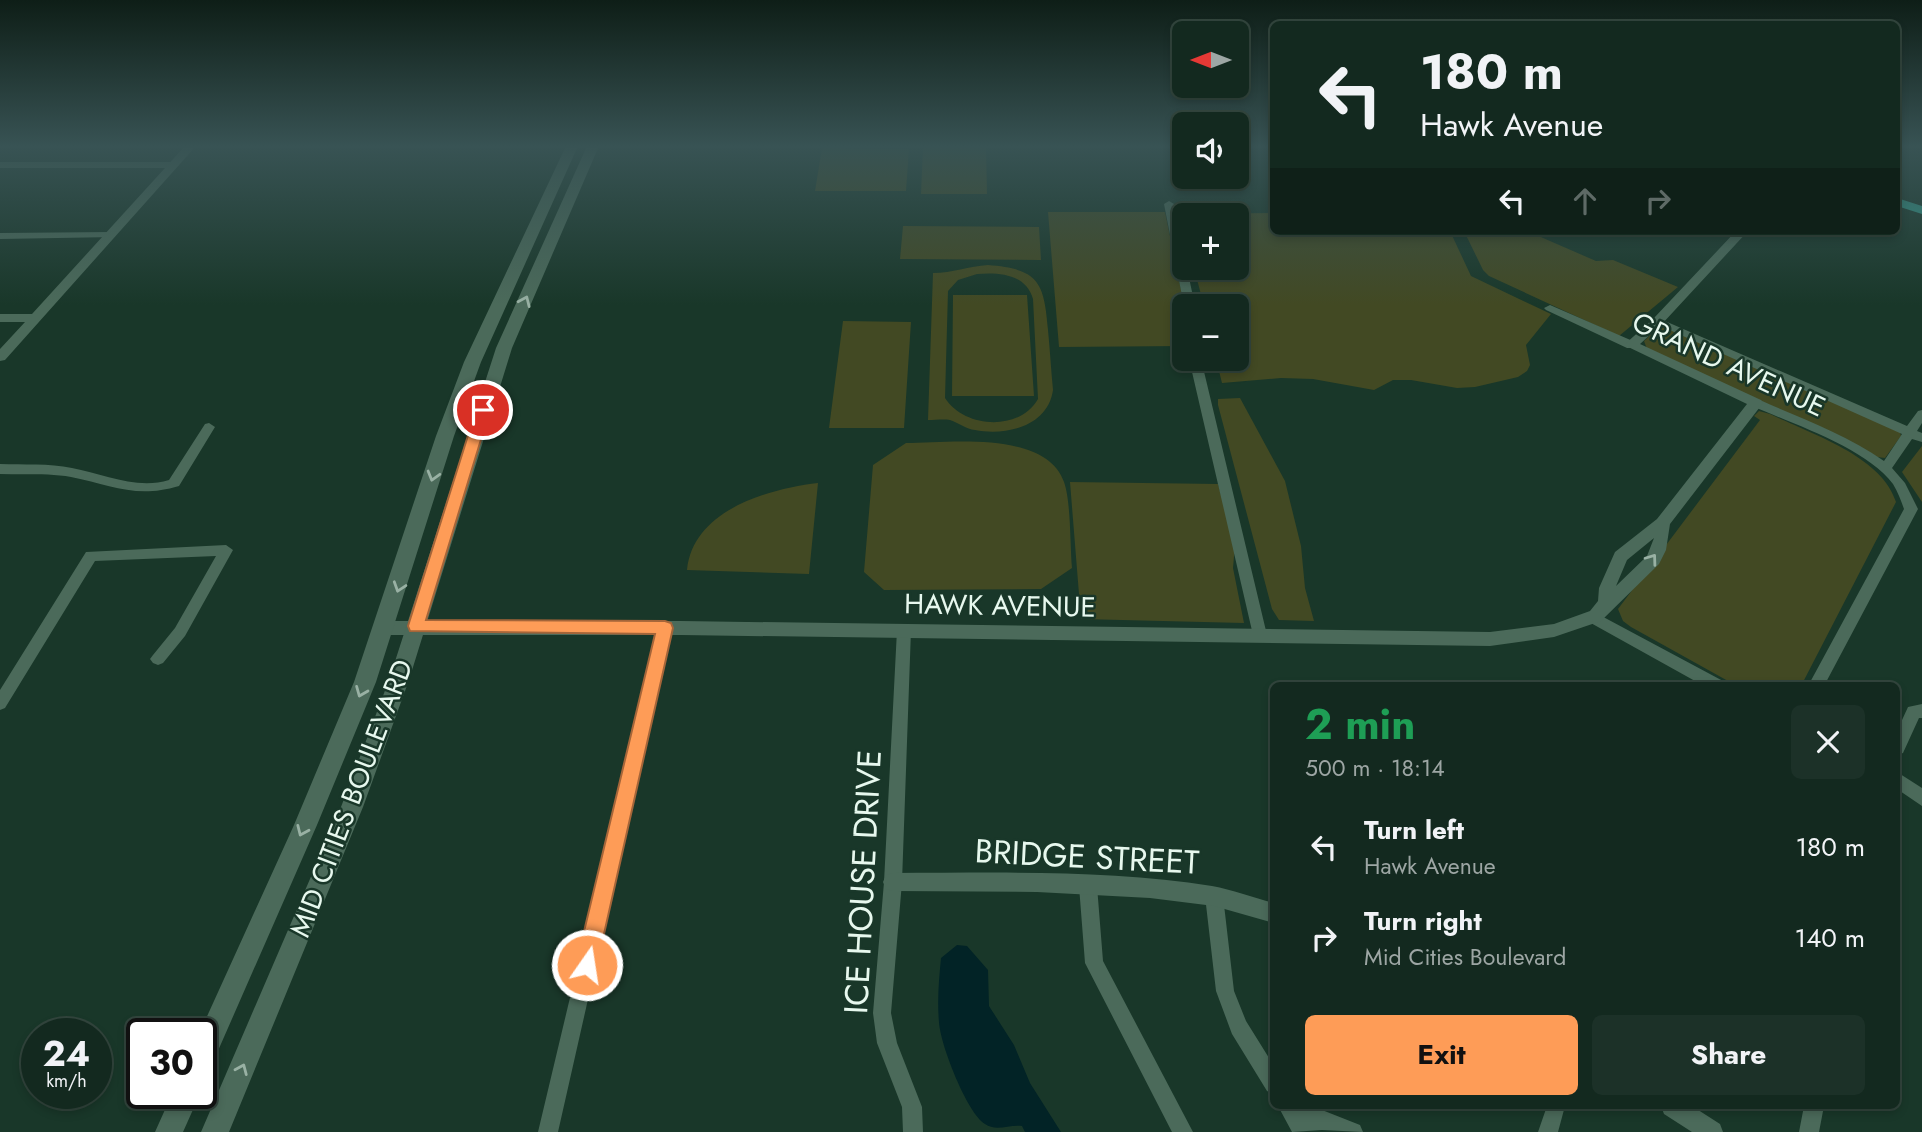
<!DOCTYPE html>
<html lang="en">
<head>
<meta charset="utf-8">
<style>
	body { margin:0; font-family:Jost,sans-serif; background:#1c3128; color:#f1f3f6; height:100vh; display:flex; flex-direction:column; font-size:26px; white-space:nowrap }
	* { box-sizing:border-box; margin:0 }
	p { font-size:23px; color:#9da6a4 }
	.icon { flex:none; width:38px; height:38px; fill:none; stroke:currentColor; stroke-width:2; stroke-linecap:round; stroke-linejoin:round }
	.map { position:relative; flex:1; overflow:hidden }
	.details { position:absolute; left:1270px; top:682px; width:630px; height:427px; display:flex; flex-direction:column; background:#13291f; border-radius:10px; box-shadow:0 4px 10px #0003,0 0 0 2px #32453d }
	.details>* { flex:none }
	.guide { position:absolute; left:1270px; top:21px; width:630px; height:214px; border-radius:10px; box-shadow:0 4px 10px #0003,0 0 0 2px #32453d; background:#13291f; color:#f1f3f6; overflow:hidden }
	.needle { width:46px; rotate:270deg }
	.tools { position:absolute; left:1172px; top:21px; display:grid; gap:14px }
	.tools a { display:grid; place-items:center; width:77px; height:77px; border-radius:10px; background:#13291f; box-shadow:0 4px 10px #0003,0 0 0 2px #32453d; font-size:35px }
	.speed { position:absolute; left:21px; top:1018px; display:flex; gap:14px; font-size:35px; font-weight:700; text-align:center }
	.speed>* { display:grid; place-content:center; width:91px; height:91px; border-radius:50%; background:#13291f; box-shadow:0 4px 10px #0003,0 0 0 2px #32453d; line-height:1 }
	.speed small { font-size:18px; font-weight:400 }
	.speed .limit { border:4px solid #111; border-radius:10px; background:#fff; color:#111 }
	.pin { position:absolute; display:grid; place-items:center; width:60px; height:60px; color:#fff; margin:-30px; border:4px solid #fff; border-radius:50%; box-shadow:0 2px 7px #0007 }
	.me { position:absolute; width:77px; margin:-38px; rotate:13deg; stroke-linejoin:round; filter:drop-shadow(0 0 5px #0008) }
	.turn { display:flex; align-items:center; gap:24px; height:147px; padding:0 35px; font-size:32px }
	.turn .icon { width:91px; height:91px; stroke-width:2.5 }
	.turn b { display:block; font-size:49px; line-height:60px }
	.lanes { display:flex; align-items:center; height:66px; padding:0 35px; background:#0003; justify-content:center; gap:35px; direction:ltr }
	.lanes .off { opacity:.35 }
	.round { display:grid; place-items:center; flex:none; width:74px; height:74px; border-radius:10px; background:#1c3128 }
	.headline { display:flex; align-items:center; justify-content:space-between; height:119px; padding:0 35px }
	h1 { font-size:42px; font-weight:700; line-height:52px; color:#1e9e55 }
	.primary-button { display:flex; gap:14px; margin-top:auto; padding:14px 35px }
	.primary-button a { flex:1; height:80px; border-radius:10px; background:#fe9c57; color:#111; font-size:28px; font-weight:700; line-height:80px; text-align:center }
	.primary-button a+a { background:#1c3128; color:#f1f3f6 }
	ul { padding:0; list-style:none }
	li { display:flex; align-items:center; gap:21px; height:91px; padding:0 35px }
	li div { flex:1 }
	li b { display:block; font-size:26px }
	li em { font-style:normal }
	.map>svg:first-child { display:block }
</style>
</head>
<body>
<div class="map">
<svg width="1922" height="1132" viewBox="0 0 1922 1132">
	<rect width="100%" height="100%" fill="#193729"/>
	<!-- green -->
	<path fill="#424923" fill-rule="evenodd" d="M923,146H986L987,194H921Z
		M822,148L909,149L906,191H815Z
		M1048,212H1165L1183,299L1185,346L1059,347Z
		M1274,213V231H1450L1471,276L1551,314L1526,345L1530,365L1527,371L1518,377L1475,387L1457,388L1411,380H1393L1374,390L1313,379L1281,378L1222,383L1216,359H1237V306H1204L1194,268H1237V215H1185V229L1181,214Z
		M903,226L1039,227L1041,260L900,259Z
		M1464,231H1527L1596,261L1613,260L1678,287L1619,336L1489,276L1483,270Z
		M988,265C1039,269 1044,282 1048,330C1050,350 1051,370 1053,390C1048,426 1007,436 975,430C966,429 959,423 950,420C944,419 935,420 928,420L933,273C952,273 969,266 988,265ZM977,274C999,272 1026,274 1033,299L1038,399C1019,432 964,428 945,398L948,291L958,280Z
		M953,295H1027L1034,396H952Z
		M843,321L911,322L904,428H829Z
		M1665,327L1900,432L1901,436L1885,458L1877,457L1647,349L1644,341L1658,328Z
		M1240,398L1285,481L1301,546L1305,588L1314,621L1279,620L1272,609L1218,405V399Z
		M1759,411L1770,414C1811,434 1882,456 1896,502L1801,686H1737L1631,627L1623,621L1618,609L1760,420L1754,416Z
		M906,443C950,443 1046,430 1064,482C1071,501 1070,546 1072,568L1041,589L884,590L864,572L873,465Z
		M1922,446V502L1902,472Z
		M1070,482L1218,484L1235,545L1233,568L1244,623L1081,619Z
		M818,483L809,574L687,570C693,510 768,489 818,483Z"/>
	<!-- water -->
	<path fill="#022326" d="M957,945L967,946L988,970L989,1006L1014,1045L1030,1083L1061,1132H1025L1022,1126C1010,1124 996,1132 985,1124C967,1113 940,1044 939,1022C937,1001 939,979 941,958Z"/>
	<g fill="none" stroke-linecap="round" stroke-linejoin="round">
		<!-- minor -->
		<path fill="#4b6a5a" fill-rule="evenodd" d="M0,162H174L179,165L174,168H0Z
			M1169,201L1174,204L1185,255V268H1187L1195,306H1184L1164,204Z
			M111,232L115,233V237L0,239V233Z
			M1550,305L1635,342L1637,345L1635,348H1627L1546,310L1544,308Z
			M1658,318L1907,426L1918,411L1922,410V423L1917,431L1922,433V442L1912,439L1892,468L1905,483L1918,509L1824,686H1808L1904,509C1901,501 1898,492 1893,484C1866,448 1793,424 1752,406L1750,403L1752,400H1760C1802,419 1846,434 1884,461L1902,434L1654,323L1652,321Z
			M1189,359H1201L1267,635L1265,639H1255L1253,635Z
			M209,423L215,427L179,486C136,499 111,485 71,477C49,473 23,475 0,474V464C23,465 49,463 72,468C103,474 137,490 169,480L205,424Z
			M226,545L233,550L185,636L163,663L158,665L153,663L150,659L153,655L175,628L216,556L95,561L5,708L0,710V690L86,552Z
			M1594,612L1723,681L1726,686H1704L1589,622L1587,618L1589,614Z
			M665,622L670,624L672,628L558,1132H538L658,628L660,624Z
			M904,624L909,626L911,630L902,882L891,1013L897,1043L922,1107L923,1132H903L902,1107L877,1043L873,1013L884,882L897,630L899,626Z
			M1922,704V718H1919L1903,753L1897,755V731L1908,707Z
			M1897,772L1922,788V806L1897,789Z
			M1088,878L1094,880L1097,886L1103,961L1193,1132H1172L1085,963L1079,886L1082,880Z
			M1214,887L1220,890L1223,896L1234,991L1246,1021L1274,1066V1094L1267,1091L1232,1034L1216,991L1205,896L1208,890Z
			M1278,1106H1299L1301,1110H1322L1360,1125L1363,1132L1322,1130L1292,1132Z
			M1547,1106H1565L1558,1132H1538Z
			M1804,1106H1824L1819,1132H1799Z"/>
		<!-- tertiary -->
		<path fill="#4b6a5a" fill-rule="evenodd" d="M185,146H196L5,360L0,361V349L25,322H0V314H32Z
			M1736,231H1748L1662,324L1640,344L1761,400L1763,403L1670,524L1666,550L1659,564L1601,621L1554,637L1490,646L681,635H385L379,633L377,628L379,623L385,621H681L1490,632L1554,624L1590,611L1598,601L1599,588L1615,552L1657,519L1747,404L1624,345L1654,318ZM1654,538L1647,556L1616,586L1627,560Z
			M893,873C997,873 1110,869 1212,886C1233,890 1254,898 1274,903V923L1214,906L1150,898L1037,892L893,891L886,889L883,882L886,875Z
			M1661,1106H1692L1720,1124L1723,1132H1692L1664,1114Z"/>
		<!-- secondary -->
		<path fill="#4b6a5a" fill-rule="evenodd" d="M566,146H578L481,362L454,436L376,682L317,825L210,1069L201,1073V1034H199L294,825L354,682L436,436L464,362Z
			M587,146H599L512,348L409,680L363,807L229,1132H201L341,807L389,680L496,348Z
			M172,1094H200L183,1132H155Z"/>
		<!-- primary -->
		<path fill="#33a291" fill-rule="evenodd" d="M1897,198L1922,206V214L1897,206Z"/>
	</g>
	<!-- one-way arrows -->
	<defs><path id="oneway-chevron" d="M-2-3.5L2.5 0L-2 3.5" fill="none" stroke-width="1.6" stroke-linecap="round" stroke-linejoin="round" transform="scale(1.75)"/></defs>
	<g stroke="#99b1a4">
		<use href="#oneway-chevron" transform="translate(525 301) rotate(-66)"/>
		<use href="#oneway-chevron" transform="translate(433 476) rotate(106)"/>
		<use href="#oneway-chevron" transform="translate(1652 559) rotate(-54)"/>
		<use href="#oneway-chevron" transform="translate(399 587) rotate(108)"/>
		<use href="#oneway-chevron" transform="translate(361 692) rotate(112)"/>
		<use href="#oneway-chevron" transform="translate(302 831) rotate(114)"/>
		<use href="#oneway-chevron" transform="translate(242 1069) rotate(-67)"/>
	</g>
	<!-- sky -->
	<linearGradient id="sky" x2="0" y2="1"><stop stop-color="#0e1e17"/><stop offset="0.48" stop-color="#385354"/><stop offset="1" stop-color="#385354" stop-opacity="0"/></linearGradient>
	<rect width="1922" height="305" fill="url(#sky)"/>
	<!-- route -->
	<path fill="#fe9c57" stroke="#a56539" stroke-width="2" d="M483,405L490,410L426,620L665,621L671,623L673,628L597,965L594,973L587,976L579,973L576,965L655,634L410,631L408,626L476,410Z"/>
	<g text-anchor="middle" stroke-width="5" stroke-linejoin="round" paint-order="stroke">
		<!-- street labels -->
		<g font-size="28" fill="#e7f8ee" stroke="#193729">
			<text transform="translate(1729 364) rotate(25)" y="10">GRAND AVENUE</text>
			<text transform="translate(1000 605) rotate(1)" y="10">HAWK AVENUE</text>
			<text transform="translate(351 798) rotate(-69)" y="10">MID CITIES BOULEVARD</text>
		</g>
		<!-- near-street labels -->
		<g font-size="33" fill="#e7f8ee" stroke="#193729">
			<text transform="translate(1087 856) rotate(3)" y="12">BRIDGE STREET</text>
			<text transform="translate(862 882) rotate(-87)" y="12">ICE HOUSE DRIVE</text>
		</g>
	</g>
</svg>
<div class="tools">
<a><svg class="needle" viewBox="-14 -14 28 28"><path d="M0-13l5 13h-10z" fill="#e53935"/><path d="M0 13l5-13h-10z" fill="#9da6a4"/></svg></a>
<a><svg class="icon" aria-label="sound" viewBox="0 0 24 24"><path d="M4 9h4l5-4v14l-5-4H4zM17 9q2 3 0 6"/></svg></a>
<a>+</a>
<a>−</a>
</div>
<div class="speed"><div>24<small>km/h</small></div><div class="limit">30</div></div>
<div class="pin" style="left:483px;top:410px;background:#d93025"><svg class="icon" aria-label="arrive" viewBox="0 0 24 24"><path d="M6 21V4h12l-3 4 3 4H6"/></svg></div>
<svg class="me" style="left:587px;top:965px" viewBox="-20 -20 40 40"><circle r="17" fill="#fe9c57" stroke="#fff" stroke-width="3"/><path d="M0-11L8 9 0 5-8 9z" fill="#fff"/></svg>
<div class="guide">
<div class="turn"><svg class="icon" aria-label="left" viewBox="0 0 24 24"><path d="M17 20v-9H6M10 6l-5 5 5 5"/></svg><div><b>180 m</b>Hawk Avenue</div></div>
<div class="lanes"><svg class="icon" aria-label="left" viewBox="0 0 24 24"><path d="M17 20v-9H6M10 6l-5 5 5 5"/></svg><svg class="icon off" aria-label="ahead" viewBox="0 0 24 24"><path d="M12 20V5M6 11l6-6 6 6"/></svg><svg class="icon off" aria-label="right" viewBox="0 0 24 24"><path d="M7 20v-9h11M14 6l5 5-5 5"/></svg></div>
</div>
<section class="details">
<div class="headline"><div><h1>2 min</h1><p>500 m · 18:14</p></div><a class="round"><svg class="icon" aria-label="close" viewBox="0 0 24 24"><path d="M6 6l12 12M18 6L6 18"/></svg></a></div>
<ul>
<li><svg class="icon" aria-label="left" viewBox="0 0 24 24"><path d="M17 20v-9H6M10 6l-5 5 5 5"/></svg><div><b>Turn left</b><p>Hawk Avenue</p></div><em>180 m</em></li>
<li><svg class="icon" aria-label="right" viewBox="0 0 24 24"><path d="M7 20v-9h11M14 6l5 5-5 5"/></svg><div><b>Turn right</b><p>Mid Cities Boulevard</p></div><em>140 m</em></li>
</ul>
<div class="primary-button"><a>Exit</a><a>Share</a></div>
</section>
</div>
</body>
</html>
